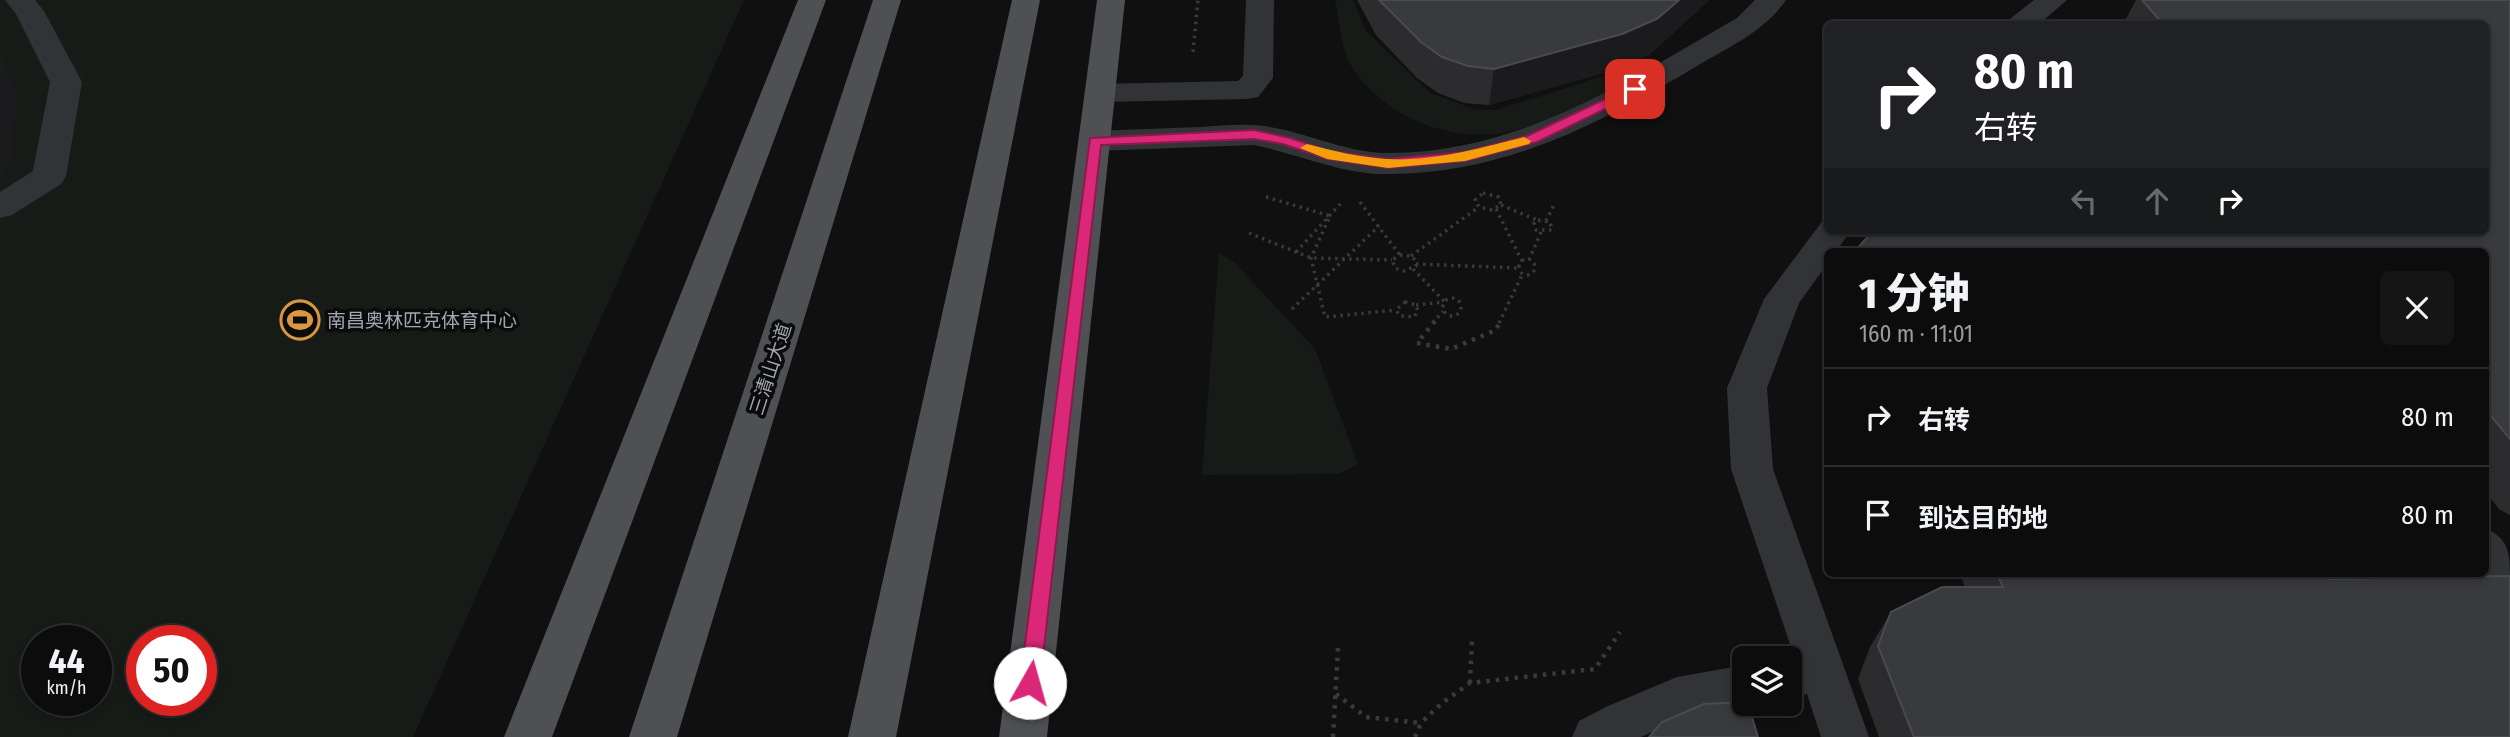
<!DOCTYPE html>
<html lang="zh">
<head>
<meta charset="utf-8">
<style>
	body { margin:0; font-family:"Fira Sans Condensed","Noto Sans SC",sans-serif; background:#151516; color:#f1f3f6; height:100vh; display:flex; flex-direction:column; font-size:26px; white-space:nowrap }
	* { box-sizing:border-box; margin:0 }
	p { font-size:23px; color:#9a9b9d }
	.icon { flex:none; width:38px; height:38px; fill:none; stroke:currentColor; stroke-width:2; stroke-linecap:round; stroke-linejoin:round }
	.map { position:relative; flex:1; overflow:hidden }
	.panel { position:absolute; left:1824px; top:248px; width:665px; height:329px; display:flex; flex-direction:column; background:#0c0c0d; border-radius:10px; box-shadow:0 4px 10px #0003,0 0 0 2px #2c2c2e }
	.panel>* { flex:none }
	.hud { position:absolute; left:1824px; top:21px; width:665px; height:214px; border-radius:10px; box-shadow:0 4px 10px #0003,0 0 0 2px #2c2c2e; background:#202124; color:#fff; overflow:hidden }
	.tools { position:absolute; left:1732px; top:646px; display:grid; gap:14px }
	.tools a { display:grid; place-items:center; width:70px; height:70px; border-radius:10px; background:#0c0c0d; box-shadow:0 4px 10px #0003,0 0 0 2px #2c2c2e; font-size:35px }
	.speed { position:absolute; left:21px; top:625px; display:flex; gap:14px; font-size:35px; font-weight:700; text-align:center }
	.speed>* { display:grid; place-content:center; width:91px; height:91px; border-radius:50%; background:#0c0c0d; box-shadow:0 4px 10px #0003,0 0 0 2px #2c2c2e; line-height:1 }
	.speed small { font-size:18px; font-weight:400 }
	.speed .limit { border:10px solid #d22; background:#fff; color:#111 }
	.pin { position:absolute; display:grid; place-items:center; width:60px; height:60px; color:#fff; margin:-30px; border-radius:14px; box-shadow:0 4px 10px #0006 }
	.me { position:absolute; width:77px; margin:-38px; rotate:7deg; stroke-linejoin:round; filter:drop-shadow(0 0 5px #0008) }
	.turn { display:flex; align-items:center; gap:24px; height:147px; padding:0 35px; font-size:32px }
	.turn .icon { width:91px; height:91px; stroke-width:2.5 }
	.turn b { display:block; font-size:49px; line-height:60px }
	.lanes { display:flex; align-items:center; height:66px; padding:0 35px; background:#0003; justify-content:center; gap:35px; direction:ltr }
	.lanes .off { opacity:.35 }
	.round { display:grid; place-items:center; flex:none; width:74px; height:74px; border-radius:10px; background:#151516 }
	.overview { display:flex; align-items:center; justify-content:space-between; height:119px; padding:0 35px }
	h1 { font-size:42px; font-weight:800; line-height:52px }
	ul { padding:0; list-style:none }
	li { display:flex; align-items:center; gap:21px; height:98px; padding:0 35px; border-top:2px solid #2c2c2e }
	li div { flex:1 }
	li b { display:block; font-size:26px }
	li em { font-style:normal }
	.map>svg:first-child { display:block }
</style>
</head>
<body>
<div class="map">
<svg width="2510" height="737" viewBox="0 0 2510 737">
	<rect width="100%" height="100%" fill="#101011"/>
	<!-- green -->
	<path fill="#171b17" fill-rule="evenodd" d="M0,0H744L413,737H0ZM37,640H96V700H37ZM142,640H201V700H142Z
		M1335,0H1353L1366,31L1429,92L1476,110H1496L1654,60L1655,70C1609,92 1562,119 1512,131C1454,144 1390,120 1355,72C1341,53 1340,22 1335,0Z
		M1219,253L1235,263L1315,349L1358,464L1339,474L1202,475Z"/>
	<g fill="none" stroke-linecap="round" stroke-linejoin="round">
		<!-- path-far1 -->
		<path stroke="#383a3d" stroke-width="3.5" stroke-dasharray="2.5 4.5" stroke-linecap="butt" d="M1193,52L1198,0
			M1483,193L1499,197L1501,205L1492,210L1479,207L1475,200Z
			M1266,197L1330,216L1311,258L1325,317L1396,310
			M1360,202L1400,255
			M1501,205L1537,220
			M1496,209L1522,261
			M1538,220L1550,222L1552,230H1536L1534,223Z
			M1546,221L1555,203
			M1249,233L1311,258L1392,260
			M1296,252L1343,201
			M1400,255L1411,256L1416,261V266L1404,271L1395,268L1392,260Z
			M1411,256L1479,207
			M1519 267a8 8 0 1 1 16 0a8 8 0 1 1-16 0Z
			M1529,260L1541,232
			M1416,264L1517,268
			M1413,269L1445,302
			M1443 307a9 9 0 1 1 18 0a9 9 0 1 1-18 0Z
			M1405,302L1416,305L1418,311L1414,317L1400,316L1396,310Z
			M1416,305L1444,302
			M1292,309L1379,226
			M1433,323L1443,311
			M1499,323L1523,273"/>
		<!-- path -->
		<path stroke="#383a3d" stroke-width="4.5" stroke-dasharray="3.5 6" stroke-linecap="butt" d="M1435,321L1417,343L1451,349L1496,330L1500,321
			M1470,683L1472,640
			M1336,694L1366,717L1421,723
			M1333,737L1338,648
			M1415,737L1421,723L1442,703L1470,683L1595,669L1620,632"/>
		<!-- minor -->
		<path fill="#323336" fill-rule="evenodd" d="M5,0H35L44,11L82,82L66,176L61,184L12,215L0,218V192L33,171L50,82L16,14Z
			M1246,0H1274L1273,78L1258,97L1247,99L1100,102L1089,100L1084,93L1089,86L1100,84L1238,81L1243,76Z
			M1755,0H1786C1765,31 1729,47 1697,66C1601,123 1505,174 1389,174C1343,175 1299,154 1254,145L1094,151L1082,148L1078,141L1082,134L1094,131C1129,130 1165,128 1200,127C1218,126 1236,124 1254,125C1300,128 1342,153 1389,153C1520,153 1627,81 1737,18Z
			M2034,0H2067L2039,24H2007L2011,18Z
			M1827,221V231H1850L1836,252H1827V264L1799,303L1767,388L1773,469L1869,737H1821L1807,694L1790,698V658H1786L1794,656L1731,469L1727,388L1764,299L1821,223Z
			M2485,528C2510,539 2510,554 2510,582C2499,586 2489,583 2482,574H2485Z
			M1745,665V704H1754L1682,718L1641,737H1572L1579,721L1608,706L1677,677Z"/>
		<!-- major -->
		<path fill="#4e5054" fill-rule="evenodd" d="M798,0H826L552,737H504Z
			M873,0H901L677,737H629Z
			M1012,0H1040L896,737H848Z
			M1097,0H1125L1047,737H999Z"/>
	</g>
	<!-- wall -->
	<path fill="#2c2c2f" d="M1357,0H1709L1649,55L1614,70L1489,105L1464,103L1438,93L1417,78L1376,35Z
		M2136,0H2510V515L2499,509L2485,491V24H2123Z
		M1960,574H2327L2330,579L2510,737H1879L1858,679L1870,647L1891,612L1965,587Z"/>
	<!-- shaded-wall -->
	<path fill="#1b1b1d" d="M1679,0H1709L1649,55L1614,70L1489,105L1494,69Z
		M0,53L17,92L10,164L0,178Z"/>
	<!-- building -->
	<path fill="#393a3d" stroke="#494b4f" stroke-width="2" d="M1379,0H1679L1657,19L1622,34L1494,69L1468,66L1442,57L1421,42Z
		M2142,0H2510V439L2485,409V252H1854L1873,231H2485V24H2163Z
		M1997,574H2327L2330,579L2510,576V737H1914L1878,646L1891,612L1942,587H2003Z
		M1745,702V704H1748L1758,737H1649L1662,722L1704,704Z"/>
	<!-- route -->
	<path fill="#db2777" stroke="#8e194d" stroke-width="2" d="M1635,85L1642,89L1640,92L1537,142L1465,161L1388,168L1327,159L1283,144L1254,139L1101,145L1040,683L1037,689L1030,691L1023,689L1020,683L1090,138L1254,130L1290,138L1329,151L1388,159L1465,152L1527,136Z"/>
	<!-- slow -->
	<path fill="#f59e0b" d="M1524,137L1531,141L1529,144L1465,161L1388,168L1327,159L1300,148L1307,144C1333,151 1359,157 1386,159C1431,162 1481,148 1524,137Z"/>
	<!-- icons -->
	<defs>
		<g id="stadium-ring" transform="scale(2.0125)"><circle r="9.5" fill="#0b0b0c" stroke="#d99840" stroke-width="1.5"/><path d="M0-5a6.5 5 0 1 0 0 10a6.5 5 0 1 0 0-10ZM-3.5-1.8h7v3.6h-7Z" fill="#d99840"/></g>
	</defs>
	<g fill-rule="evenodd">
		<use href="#stadium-ring" x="300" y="320"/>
	</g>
	<g text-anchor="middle" stroke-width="7" stroke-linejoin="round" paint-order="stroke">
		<!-- poi labels -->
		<g font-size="19" fill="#a3a8b0" stroke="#0b0b0c" text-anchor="start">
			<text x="327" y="327">南昌奥林匹克体育中心</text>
		</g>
		<!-- street labels -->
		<g font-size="19" fill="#a3a8b0" stroke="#0b0b0c">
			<text transform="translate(770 369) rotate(-72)" y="7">三清山大道</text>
		</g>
	</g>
</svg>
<div class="tools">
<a><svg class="icon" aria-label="layers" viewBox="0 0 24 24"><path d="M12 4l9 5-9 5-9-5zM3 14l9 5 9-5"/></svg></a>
</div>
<div class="speed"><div>44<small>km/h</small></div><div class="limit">50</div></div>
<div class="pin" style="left:1635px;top:89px;background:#d93025"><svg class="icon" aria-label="arrive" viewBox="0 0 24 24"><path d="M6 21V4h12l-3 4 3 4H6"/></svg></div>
<svg class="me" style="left:1030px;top:683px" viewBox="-20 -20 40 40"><circle r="19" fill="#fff"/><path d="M0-13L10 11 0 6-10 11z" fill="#db2777"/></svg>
<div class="hud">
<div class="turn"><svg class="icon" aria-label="right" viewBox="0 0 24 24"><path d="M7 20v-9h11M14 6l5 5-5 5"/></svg><div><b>80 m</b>右转</div></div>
<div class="lanes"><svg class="icon off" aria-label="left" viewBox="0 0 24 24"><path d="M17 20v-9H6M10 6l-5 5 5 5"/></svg><svg class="icon off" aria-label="ahead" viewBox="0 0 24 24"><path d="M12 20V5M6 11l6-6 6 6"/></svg><svg class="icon" aria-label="right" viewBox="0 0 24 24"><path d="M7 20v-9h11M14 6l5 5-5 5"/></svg></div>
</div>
<section class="panel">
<div class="overview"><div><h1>1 分钟</h1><p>160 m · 11:01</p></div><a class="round"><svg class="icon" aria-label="close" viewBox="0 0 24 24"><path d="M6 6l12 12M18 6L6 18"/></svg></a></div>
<ul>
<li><svg class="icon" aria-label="right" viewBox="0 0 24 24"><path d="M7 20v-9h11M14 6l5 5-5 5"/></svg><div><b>右转</b></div><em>80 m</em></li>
<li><svg class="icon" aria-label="arrive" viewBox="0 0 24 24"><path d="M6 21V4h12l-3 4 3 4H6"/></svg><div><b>到达目的地</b></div><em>80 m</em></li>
</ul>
</section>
</div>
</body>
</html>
